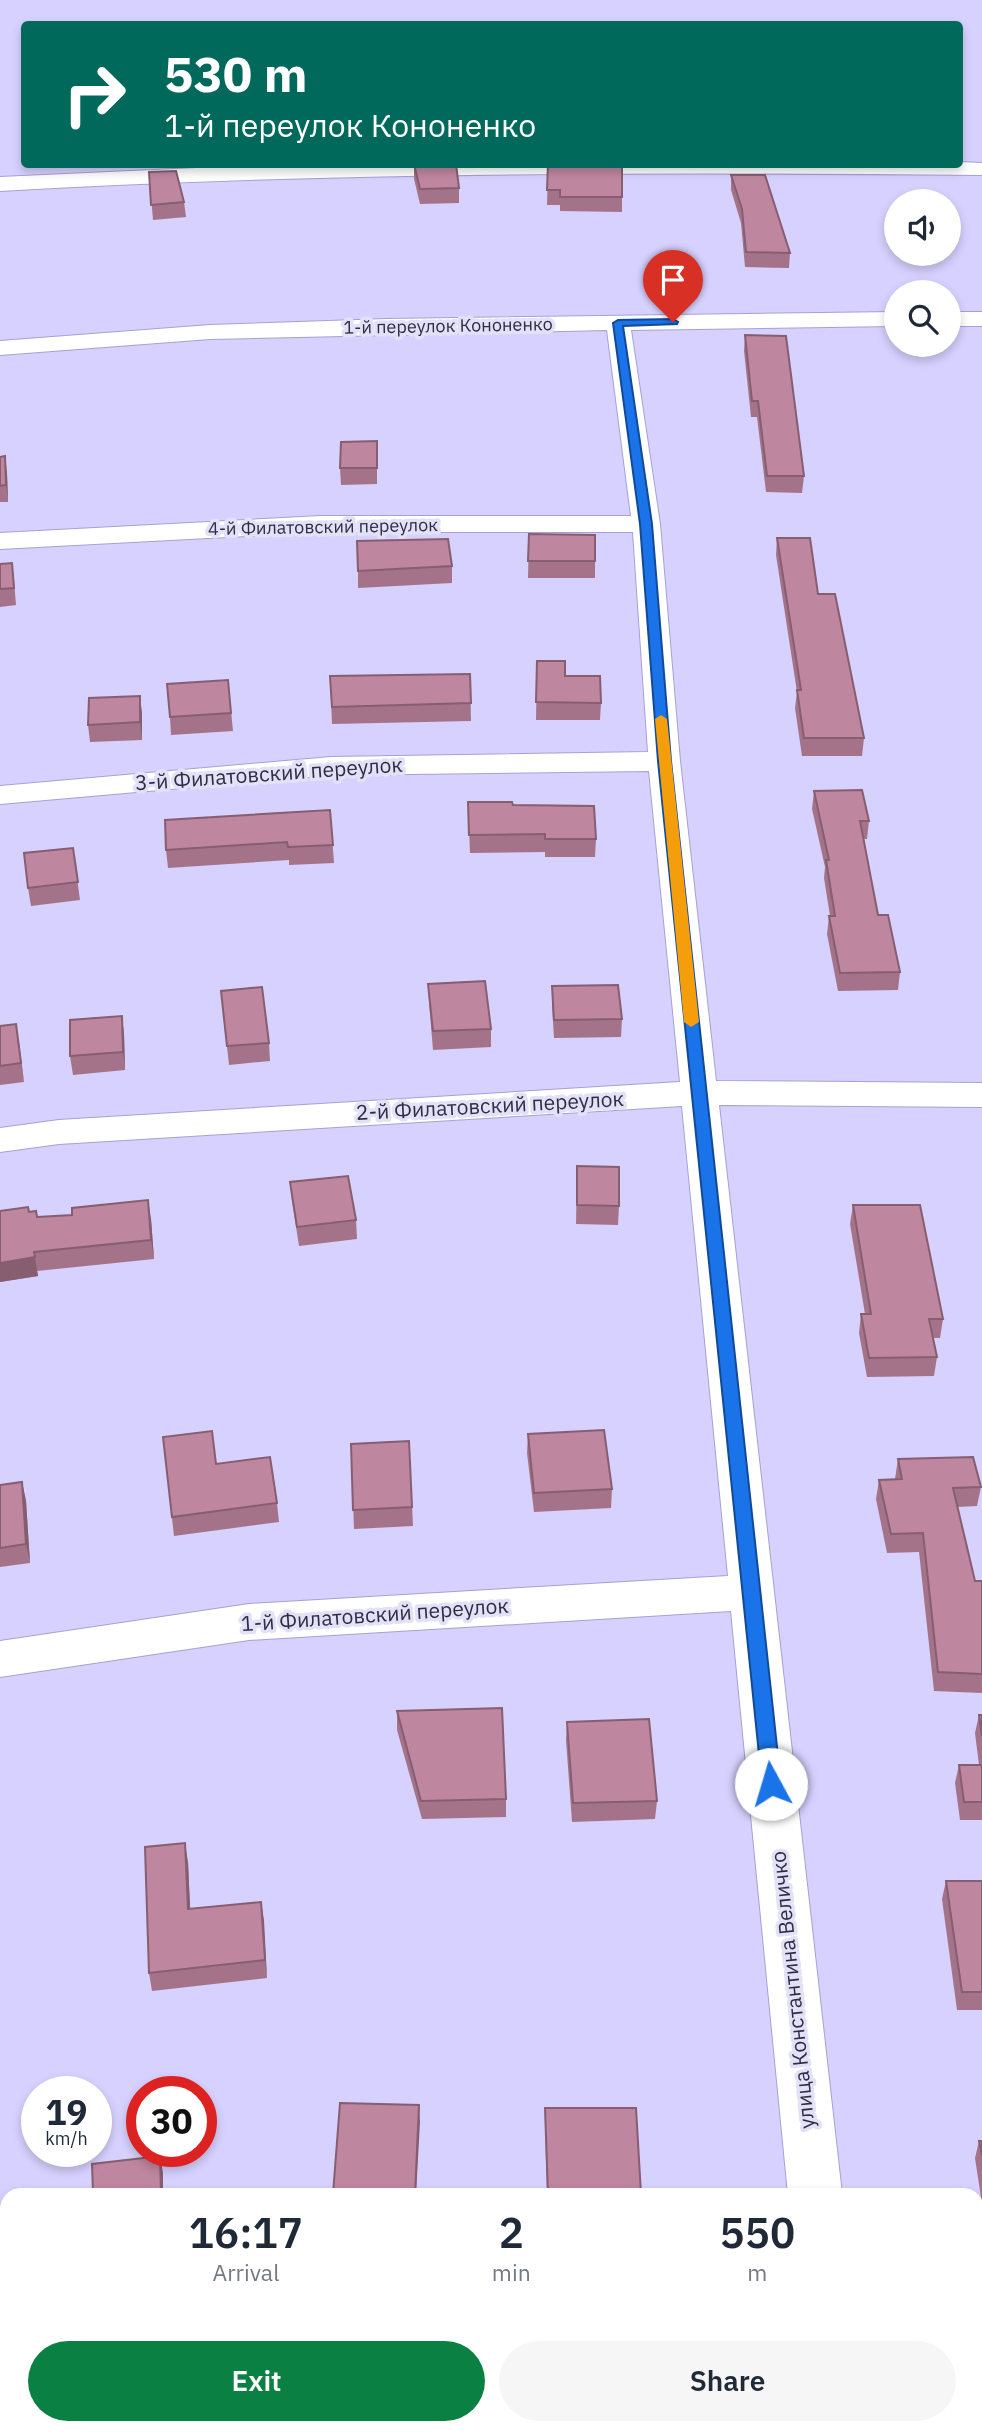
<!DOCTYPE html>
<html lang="en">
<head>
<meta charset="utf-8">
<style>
	body { margin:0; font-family:"IBM Plex Sans",sans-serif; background:#f6f6f7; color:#1f2937; height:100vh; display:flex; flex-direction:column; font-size:26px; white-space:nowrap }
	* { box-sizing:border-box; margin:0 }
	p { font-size:23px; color:#747a83 }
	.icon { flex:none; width:38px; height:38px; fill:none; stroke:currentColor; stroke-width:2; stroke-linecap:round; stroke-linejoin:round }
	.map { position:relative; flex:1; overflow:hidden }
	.side { position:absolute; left:0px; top:2188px; width:984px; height:247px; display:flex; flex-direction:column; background:#fff; border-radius:21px 21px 0 0; box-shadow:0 4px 10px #0003 }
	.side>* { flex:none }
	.hud { position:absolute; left:21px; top:21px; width:942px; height:147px; border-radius:7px; box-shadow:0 4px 10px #0003; background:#00695c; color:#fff; overflow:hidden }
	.controls { position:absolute; left:884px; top:189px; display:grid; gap:14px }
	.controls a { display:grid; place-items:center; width:77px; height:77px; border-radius:50%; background:#fff; box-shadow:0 4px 10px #0003; font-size:35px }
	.speed { position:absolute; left:21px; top:2076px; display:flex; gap:14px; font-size:35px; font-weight:700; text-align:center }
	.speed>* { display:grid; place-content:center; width:91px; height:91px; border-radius:50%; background:#fff; box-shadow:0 4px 10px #0003; line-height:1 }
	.speed small { font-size:18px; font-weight:400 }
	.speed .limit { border:10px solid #d22; background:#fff; color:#111 }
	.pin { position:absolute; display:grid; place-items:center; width:60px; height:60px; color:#fff; margin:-72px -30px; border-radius:50% 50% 50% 0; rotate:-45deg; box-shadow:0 0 7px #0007 }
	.pin .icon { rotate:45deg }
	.me { position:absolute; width:77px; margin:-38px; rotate:354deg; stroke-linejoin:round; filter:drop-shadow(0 0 5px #0008) }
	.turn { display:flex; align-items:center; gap:24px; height:147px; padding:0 28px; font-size:32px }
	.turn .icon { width:91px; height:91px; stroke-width:2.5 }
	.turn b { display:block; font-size:49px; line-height:60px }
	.eta { display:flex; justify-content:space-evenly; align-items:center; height:119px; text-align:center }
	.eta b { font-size:42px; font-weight:600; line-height:49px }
	.button { display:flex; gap:14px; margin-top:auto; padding:14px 28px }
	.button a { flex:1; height:80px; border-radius:42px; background:#0b8043; color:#fff; font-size:28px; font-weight:600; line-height:80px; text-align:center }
	.button a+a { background:#f6f6f7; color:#1f2937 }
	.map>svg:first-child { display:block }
</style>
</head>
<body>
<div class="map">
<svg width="982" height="2433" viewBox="0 0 982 2433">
	<rect width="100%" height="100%" fill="#d6d1fe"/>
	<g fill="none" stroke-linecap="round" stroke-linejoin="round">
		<!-- street casing -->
		<g stroke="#a7a0d6" stroke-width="2">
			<path id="street" d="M959,162L982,163V175C654,172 327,172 0,191V177L284,164H959Z
				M896,312V326L631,330L660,524L680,761L716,1081L982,1083V1107L719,1105L842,2194H788L731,1611L249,1640L0,1677V1641L249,1604L728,1576L682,1106L59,1144L0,1152V1128L59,1120L680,1082L649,771L331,775L0,804V786L331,757L648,752L633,532H320L0,549V533L320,516H631L607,330L210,339L0,355V341L210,325L387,319Z
				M948,312H982V326H948Z
				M976,2340H982V2398H976Z
				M7,2381V2427H29L21,2433H0V2382Z
				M809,2427H867V2433H809Z"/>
		</g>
		<!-- street -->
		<use href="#street" fill="#fff" fill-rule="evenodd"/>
	</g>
	<!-- wall -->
	<path fill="#a4738a" d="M149,164H173V166L149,168Z
		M414,164L459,188V203L420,204L414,179Z
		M548,164L622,197V212L560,211V205H547Z
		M149,172L184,202L186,217L153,220Z
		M731,175L790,253L789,268L745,267L741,223L731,190Z
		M745,335L804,476L802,493L766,492L757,417H751L744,351Z
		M0,457L7,473L8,502H0Z
		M377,457V484L341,485L340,468Z
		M529,534L595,561V578H528Z
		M777,538L818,594L864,738L862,756H802L795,708L797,692L776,555Z
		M0,564L14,580L16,605L0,607Z
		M452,566V583L358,588V571Z
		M537,661L565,676L601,703L600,720H536Z
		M470,674L471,721L332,724L330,676Z
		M228,680L233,731L171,735L170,717Z
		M142,713V740L90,742L88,725Z
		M814,791L869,821L867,839H864L878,915L900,972L898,990L838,991L827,934L829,916H830L824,878L825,867L812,809Z
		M468,802L513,805L596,839L595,857H545V852L470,853Z
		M330,810L334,863L289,865V860L168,868L166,850Z
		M73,848L80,900L31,906L28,888Z
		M428,984L491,1029V1047L433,1050L429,1002Z
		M552,986L622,1019L621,1037L554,1038L552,1005Z
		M221,991L269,1043L270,1061L229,1065Z
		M122,1016L124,1034L125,1070L73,1075L70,1056Z
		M0,1026L19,1043L24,1082L0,1085Z
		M577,1166L619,1206L618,1225L576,1224Z
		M290,1182L356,1220L357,1239L299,1246L292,1201Z
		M853,1205L943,1319L940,1338H933L937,1357L934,1376L867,1377L859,1333L861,1314H865L850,1224Z
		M0,1211L29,1212L37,1217L151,1219L154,1259L37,1271L38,1276L0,1282Z
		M528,1434L612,1489L611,1508L534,1512L527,1453Z
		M163,1437L216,1464L277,1503L279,1522L174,1536Z
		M409,1441L413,1526L354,1529L351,1444Z
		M898,1459L981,1487L977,1506L957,1507L975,1581H982V1693L934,1691L919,1552L887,1553L876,1499L879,1480L895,1479Z
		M22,1482L26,1501L30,1563L0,1567V1485Z
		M397,1711L506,1799V1817L422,1819L397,1730Z
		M979,1715H982V1820H960L955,1783L959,1765H979L975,1733Z
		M567,1722L657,1801L655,1819L572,1822L566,1740Z
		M188,1862L190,1909L261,1902L267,1978L152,1991L149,1973Z
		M946,1881H982V2010H957L942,1899Z
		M545,2108L641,2194H547L545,2126Z
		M979,2141H982V2204L975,2158Z"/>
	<!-- shaded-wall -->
	<path fill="#865e70" d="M5,456L7,473L8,502L6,485Z
		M140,696L142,713V740L140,722Z
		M122,1016L124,1034L125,1070L123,1052Z
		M16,1024L19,1043L24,1082L21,1063Z
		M148,1200L151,1219L154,1259L151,1240Z
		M34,1252L38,1276L0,1282V1263Z
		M22,1482L26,1501L30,1563L26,1544Z
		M185,1843L188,1862L191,1927L188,1909Z
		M261,1902L264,1920L267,1978L265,1960Z
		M419,2105L420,2122L416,2194H415Z
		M160,2156L163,2173V2194H161Z"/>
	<!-- building -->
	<path fill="#bf86a0" stroke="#865e70" stroke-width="2" d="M414,164H456L459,188L420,189Z
		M548,164L622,165V197H560V190H547Z
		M176,171L184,202L151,205L149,172Z
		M731,175H765L790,253L746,252L742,209Z
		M745,335L786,336L804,476H767L758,401H752Z
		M377,441V468H340L341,442Z
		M5,456L6,485L0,486V457Z
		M529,534L595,535V561H528Z
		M777,538H810L818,594H835L864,738H804L797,690H801Z
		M448,539L452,566L358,571L357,541Z
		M12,563L14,588L0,589V564Z
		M537,661H565V676H600L601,703L536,702Z
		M470,674L471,703L332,707L330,676Z
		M228,680L231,713L170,717L167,684Z
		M140,696V722L88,725L89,698Z
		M862,790L869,821H860L878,915H888L900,972L840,973L829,916H835L826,860H829L814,791Z
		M468,802H512L513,805L594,806L596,839H545V834L469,835Z
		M330,810L333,845L288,847L287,842L166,850L165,820Z
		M73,848L78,882L28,888L24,853Z
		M485,981L491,1029L433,1031L428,984Z
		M618,985L622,1019L554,1020L552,986Z
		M262,987L269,1043L227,1046L221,991Z
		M122,1016L123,1052L70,1056V1020Z
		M16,1024L21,1063L0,1066V1026Z
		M577,1166L619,1167V1206L577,1205Z
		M348,1176L356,1220L297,1227L290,1182Z
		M148,1200L151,1240L34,1252L35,1257L0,1263V1211L28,1207L29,1212L36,1211L37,1217L72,1215V1208Z
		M853,1205H920L943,1319H929L937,1357L869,1358L861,1314H871Z
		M604,1430L612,1489L534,1493L528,1434Z
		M212,1431L216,1464L270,1457L277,1503L172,1517L163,1437Z
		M409,1441L412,1507L353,1510L351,1444Z
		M973,1457L981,1487L953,1488L975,1581H982V1674L938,1672L923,1533L891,1534L879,1480L902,1479L898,1459Z
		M22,1482L26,1544L0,1548V1485Z
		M502,1708L506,1799L421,1801L397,1711Z
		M979,1715H982V1736Z
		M649,1719L657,1801L573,1803L567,1722Z
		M959,1765H982V1802H964Z
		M185,1843L188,1909L261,1902L265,1960L149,1973L145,1847Z
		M946,1881H982V1992H962Z
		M340,2103L419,2105L415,2194H333Z
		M545,2108H636L641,2194H548Z
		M979,2141H982V2156Z
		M160,2156L161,2194H93L92,2164Z"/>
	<!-- route -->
	<path fill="#1a73e8" stroke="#114b97" stroke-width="2" d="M673,319L678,322L677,324L623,326L652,524L671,761L781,1784L778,1790L771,1792L764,1790L762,1784L658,761L640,524L613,323L618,320Z"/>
	<!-- slow -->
	<path fill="#f59e0b" d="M661,715L667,719L699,1022L691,1027L684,1022L655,719Z"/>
	<g text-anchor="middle" stroke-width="7" stroke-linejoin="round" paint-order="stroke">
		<!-- far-street labels -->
		<g font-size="18" fill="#302d43" stroke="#e3e1f8">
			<text transform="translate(448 326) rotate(-1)" y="6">1-й переулок Кононенко</text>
			<text transform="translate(323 527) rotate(-1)" y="6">4-й Филатовский переулок</text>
		</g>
		<!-- street labels -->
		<g font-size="21" fill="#302d43" stroke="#e3e1f8">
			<text transform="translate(269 774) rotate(-4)" y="7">3-й Филатовский переулок</text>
			<text transform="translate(490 1106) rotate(-3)" y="7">2-й Филатовский переулок</text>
			<text transform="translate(375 1615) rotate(-4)" y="7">1-й Филатовский переулок</text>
			<text transform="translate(793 1990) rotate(-96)" y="7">улица Константина Величко</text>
		</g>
	</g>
</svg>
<div class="controls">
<a><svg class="icon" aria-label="sound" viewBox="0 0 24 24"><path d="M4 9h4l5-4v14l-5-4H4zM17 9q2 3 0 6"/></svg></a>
<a><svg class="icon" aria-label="search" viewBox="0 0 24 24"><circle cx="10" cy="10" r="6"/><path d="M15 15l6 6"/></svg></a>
</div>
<div class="speed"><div>19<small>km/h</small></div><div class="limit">30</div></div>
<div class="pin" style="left:673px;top:322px;background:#d93025"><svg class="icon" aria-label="arrive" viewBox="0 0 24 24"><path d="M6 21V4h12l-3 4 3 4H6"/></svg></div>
<svg class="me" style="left:771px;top:1784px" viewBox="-20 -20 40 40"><circle r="19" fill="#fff"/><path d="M0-13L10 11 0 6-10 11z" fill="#1a73e8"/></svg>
<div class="hud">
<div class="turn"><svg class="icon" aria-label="right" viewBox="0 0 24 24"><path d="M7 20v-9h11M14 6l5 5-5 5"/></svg><div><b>530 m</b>1-й переулок Кононенко</div></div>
</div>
<section class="side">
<div class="eta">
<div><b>16:17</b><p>Arrival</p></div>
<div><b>2</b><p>min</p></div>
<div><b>550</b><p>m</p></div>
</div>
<div class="button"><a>Exit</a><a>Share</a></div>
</section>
</div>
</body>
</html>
